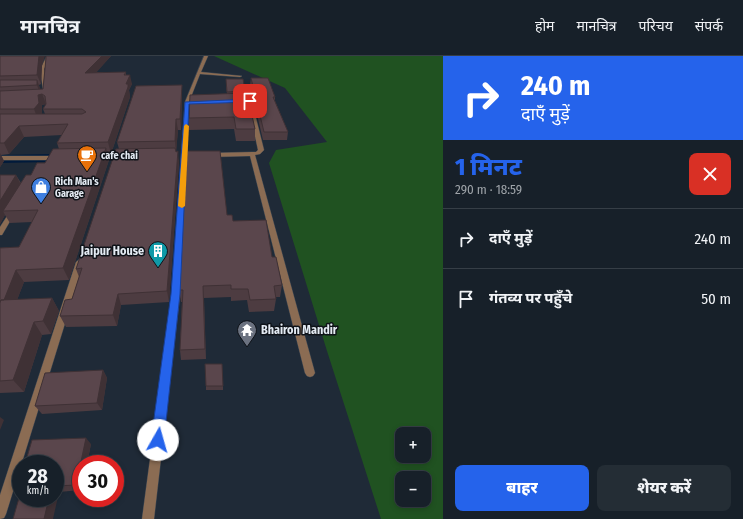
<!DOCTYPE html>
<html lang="hi">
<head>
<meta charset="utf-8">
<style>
	body { margin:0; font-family:"Fira Sans Condensed","Noto Sans Devanagari",sans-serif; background:#242d35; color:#f1f3f6; height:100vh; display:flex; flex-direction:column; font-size:15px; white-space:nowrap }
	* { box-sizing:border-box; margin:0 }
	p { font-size:13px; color:#9ea3a8 }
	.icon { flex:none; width:22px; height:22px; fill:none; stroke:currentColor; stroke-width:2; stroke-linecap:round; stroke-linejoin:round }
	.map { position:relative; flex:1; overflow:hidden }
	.side { display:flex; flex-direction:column; background:#172029; width:300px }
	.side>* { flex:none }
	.banner { background:#2563eb; color:#fff; overflow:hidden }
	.controls { position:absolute; left:395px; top:371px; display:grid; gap:8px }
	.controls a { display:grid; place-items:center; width:36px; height:36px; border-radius:8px; background:#172029; box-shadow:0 2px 6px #0003,0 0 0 1px #363e46; font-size:20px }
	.speed { position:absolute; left:12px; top:399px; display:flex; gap:8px; font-size:20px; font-weight:700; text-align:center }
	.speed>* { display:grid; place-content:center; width:52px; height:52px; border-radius:50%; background:#172029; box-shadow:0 2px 6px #0003,0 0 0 1px #363e46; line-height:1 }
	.speed small { font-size:10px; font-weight:400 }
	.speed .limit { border:6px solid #d22; background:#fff; color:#111 }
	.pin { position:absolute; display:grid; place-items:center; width:34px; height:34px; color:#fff; margin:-17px; border-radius:8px; box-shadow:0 2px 6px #0006 }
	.me { position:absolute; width:44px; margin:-22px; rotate:7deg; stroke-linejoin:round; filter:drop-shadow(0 0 3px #0008) }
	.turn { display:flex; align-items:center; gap:14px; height:84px; padding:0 12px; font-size:18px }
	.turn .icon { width:52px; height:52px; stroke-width:2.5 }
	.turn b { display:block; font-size:28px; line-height:34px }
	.round { display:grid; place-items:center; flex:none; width:42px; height:42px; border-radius:8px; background:#242d35 }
	.head { display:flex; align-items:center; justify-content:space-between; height:68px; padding:0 12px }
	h1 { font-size:24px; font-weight:800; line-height:30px; color:#2563eb }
	.cta { display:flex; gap:8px; margin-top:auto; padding:8px 12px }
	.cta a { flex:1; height:46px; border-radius:8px; background:#2563eb; color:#fff; font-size:16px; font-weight:800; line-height:46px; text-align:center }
	.cta a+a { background:#242d35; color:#f1f3f6 }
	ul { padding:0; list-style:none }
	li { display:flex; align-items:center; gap:12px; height:60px; padding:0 12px; border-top:1px solid #363e46 }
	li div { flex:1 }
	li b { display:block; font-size:15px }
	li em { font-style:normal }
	header { display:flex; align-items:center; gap:24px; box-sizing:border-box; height:56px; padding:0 20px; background:#172029; border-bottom:1px solid #363e46 }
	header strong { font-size:19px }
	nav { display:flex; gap:22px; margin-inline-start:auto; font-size:14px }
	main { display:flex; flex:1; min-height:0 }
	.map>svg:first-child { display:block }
</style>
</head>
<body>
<header>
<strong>मानचित्र</strong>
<nav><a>होम</a><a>मानचित्र</a><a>परिचय</a><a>संपर्क</a></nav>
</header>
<main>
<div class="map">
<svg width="443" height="463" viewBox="0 0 443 463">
	<rect width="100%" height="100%" fill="#1f2a37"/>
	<!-- green -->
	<path fill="#205221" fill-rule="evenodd" d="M214,0H443V463H381L327,295L269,107L276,94L327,86L285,32ZM402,378H424V400H402ZM402,422H424V444H402Z"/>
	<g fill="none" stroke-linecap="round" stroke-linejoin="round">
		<!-- stream -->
		<path fill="#001a3b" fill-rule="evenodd" d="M56,98V100H55L0,101V99Z
			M100,98H119L121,99L119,100H101L99,99Z
			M53,104L54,105L52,106L0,107V105Z"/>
		<!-- minor casing -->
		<g stroke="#3b4551" stroke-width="1">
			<path id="minor" d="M47,0H51L44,13L47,33L45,34L43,33L40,13Z
				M204,0H208L201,16L242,20L240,21L200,18L189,46L180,238L154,463H142L172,238L185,46Z
				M246,29L248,30L264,94L260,98L255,99L315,317L313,320L310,321L307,320L305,317L250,100L211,101L208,99L211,97L252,96H256L258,94L244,30Z
				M0,100H57L60,102L57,104H0Z
				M13,153L16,155L2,179H0V171L11,154Z
				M80,203L84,206L6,458L4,462L0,463V439L76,206Z"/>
		</g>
		<!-- minor -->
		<use href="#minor" fill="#8b6c53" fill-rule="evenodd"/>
	</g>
	<!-- wall -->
	<path fill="#4d3c41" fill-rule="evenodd" d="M0,0L42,10L41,28L39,29L40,34L43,33L46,0H111L96,16H126V19L132,28L129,34L130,41L111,98H107L109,104L69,224L24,226L17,244L52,242L59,255L51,278L42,279L24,336L0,337V192L19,191L32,166L10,167L5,159L0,168V119H16L21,127L45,107L59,93L57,87L62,79L24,81L9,98L1,99L4,105L0,111ZM46,48L43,53L45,58H42V49Z
		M251,22L275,41V45L288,76L287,84H263L250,29Z
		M226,23L245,35V37L255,73V85H236L234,73L189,74V62L227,38L226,30Z
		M182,40L181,74H178L176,96L179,106L169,246L121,249L117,270L66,271L60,260L72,243L79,221L76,213L119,93L117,86Z
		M227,159L233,165L272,201L282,229L280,241H276V243L274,255L249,256L247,244L231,245V241L204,242L206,303L181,304L180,294L182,246H181L179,234Z
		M103,314L107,322L102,354L42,358L35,350Z
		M206,330H223V334H206Z
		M91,388L87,408H81V434L59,436L55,442V408Z"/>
	<!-- shaded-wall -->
	<path fill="#3f3135" d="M39,0H45L42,10L41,28L37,19Z
		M102,0H111L88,26L85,17Z
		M130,19L132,28L129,34L130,41L111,98L108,86L126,28Z
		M37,24L46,48L42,49V58L38,64L34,53L38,39L40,38L37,29Z
		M182,29V40L181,74L180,63Z
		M176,63L178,74L176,97L175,85Z
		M19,70L24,81L9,98L4,87Z
		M106,92L109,104L69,224L63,212Z
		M178,95L179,106L169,246L167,235Z
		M0,97L4,105L0,111Z
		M16,119L22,131L3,155L5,159L0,168V145Z
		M16,214L24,226L12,257L3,245Z
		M118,238L121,249L117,270L113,259Z
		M52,242L59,255L51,278L43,265Z
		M34,266L42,279L24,336L13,324Z
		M103,314L107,322L102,354L97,347Z
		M0,361L4,364L0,374Z
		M86,382L91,388L87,408H81V434L76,429Z
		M55,433L59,436L53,463H44L49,442H55Z"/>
	<!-- building -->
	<path fill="#5a464c" stroke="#3f3135" d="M0,0H39L37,19L0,20Z
		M46,0H102L85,17L126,16L124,19H130L126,28H128V31L108,86L57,87L68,68L19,70L4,87H0V58H82L86,56L82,53H43L46,48L45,40L42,38L38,39L39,47L34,53H0V35L43,33L46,2Z
		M251,22H268L275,41H273L288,76H264Z
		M226,23H243L245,35L227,36Z
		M0,24H37V29L0,31Z
		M182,29L180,63H176L175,85L117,86L136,30Z
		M247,37L255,73H236L234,61L189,62L190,39Z
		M106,92L63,212L16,214L4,244H1L0,245V192L19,191L38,154L3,155L26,119H31L37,107H45L53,93Z
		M175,92L176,96L178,95L167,235L118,238L113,259L60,260L65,244L72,243L82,212L76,213L116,93Z
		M187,95H220L227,159H232L233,165L266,164L272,201H276L282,229L274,230L276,243L250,244L248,233H231V229L203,230L205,293L180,294L183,234H179Z
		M0,119H16L0,145Z
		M52,242L43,265L34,266L13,324L0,325V247L1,244Z
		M205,308H222L223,330H206Z
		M103,314L97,347L35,350L45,317Z
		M86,382L76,429L55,430V408H25L32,384Z
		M21,421V432H18Z
		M21,435V442H49L44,463H13Z"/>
	<!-- route -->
	<path fill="#2563eb" stroke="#184099" d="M250,43L251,46L189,48L180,238L164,384L162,388L158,390L153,388L151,384L171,238L185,46Z"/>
	<!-- slow -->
	<path fill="#f59e0b" d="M186,68L189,70L185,150L182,152L178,150L184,70Z"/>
	<!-- icons -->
	<defs>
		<g id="cafe-pin" transform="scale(1)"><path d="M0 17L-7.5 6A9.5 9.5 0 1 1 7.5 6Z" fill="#e8710a" stroke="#0e1218"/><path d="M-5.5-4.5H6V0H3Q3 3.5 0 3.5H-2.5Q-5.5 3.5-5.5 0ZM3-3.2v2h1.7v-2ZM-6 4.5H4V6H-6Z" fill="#fff"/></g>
		<g id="shop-pin" transform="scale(1)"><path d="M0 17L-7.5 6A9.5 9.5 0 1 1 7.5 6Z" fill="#3f7fe0" stroke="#0e1218"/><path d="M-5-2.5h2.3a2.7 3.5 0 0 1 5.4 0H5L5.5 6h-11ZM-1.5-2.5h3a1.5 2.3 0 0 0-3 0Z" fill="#fff"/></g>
		<g id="building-pin" transform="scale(1)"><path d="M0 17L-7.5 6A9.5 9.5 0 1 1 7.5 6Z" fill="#0f9aa8" stroke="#0e1218"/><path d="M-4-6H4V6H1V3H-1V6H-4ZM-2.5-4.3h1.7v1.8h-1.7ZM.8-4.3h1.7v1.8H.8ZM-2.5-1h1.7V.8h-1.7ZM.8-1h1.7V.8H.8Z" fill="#fff"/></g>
		<g id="temple-pin" transform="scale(1)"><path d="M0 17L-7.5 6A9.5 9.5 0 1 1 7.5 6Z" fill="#6b7280" stroke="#0e1218"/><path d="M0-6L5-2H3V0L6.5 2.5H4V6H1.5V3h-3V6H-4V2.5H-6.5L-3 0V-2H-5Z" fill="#fff"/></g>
	</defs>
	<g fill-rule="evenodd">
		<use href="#cafe-pin" x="87" y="99"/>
		<use href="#shop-pin" x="41" y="131"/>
		<use href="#building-pin" x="158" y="195"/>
		<use href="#temple-pin" x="247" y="274"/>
	</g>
	<g text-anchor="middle" stroke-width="3" stroke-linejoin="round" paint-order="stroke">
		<!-- far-poi labels -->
		<g font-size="10" font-weight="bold" fill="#e4ebf3" stroke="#0e1218" text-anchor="start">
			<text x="101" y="103">cafe chai</text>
			<text x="55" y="129">Rich Man's<tspan x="55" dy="12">Garage</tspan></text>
		</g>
		<!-- poi labels -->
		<g font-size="12" font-weight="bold" fill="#e4ebf3" stroke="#0e1218" text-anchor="end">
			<text x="144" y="199">Jaipur House</text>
			<text x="261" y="278" text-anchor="start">Bhairon Mandir</text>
		</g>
	</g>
</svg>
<div class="controls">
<a>+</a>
<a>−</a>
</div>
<div class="speed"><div>28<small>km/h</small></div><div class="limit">30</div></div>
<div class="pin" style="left:250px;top:45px;background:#d93025"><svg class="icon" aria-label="arrive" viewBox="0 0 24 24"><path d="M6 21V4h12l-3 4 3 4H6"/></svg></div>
<svg class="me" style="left:158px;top:384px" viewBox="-20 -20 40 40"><circle r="19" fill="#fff"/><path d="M0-13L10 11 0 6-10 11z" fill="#2563eb"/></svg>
</div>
<section class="side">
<div class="banner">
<div class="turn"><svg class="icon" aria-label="right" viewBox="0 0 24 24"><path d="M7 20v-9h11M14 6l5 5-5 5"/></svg><div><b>240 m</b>दाएँ मुड़ें</div></div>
</div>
<div class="head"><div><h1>1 मिनट</h1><p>290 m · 18:59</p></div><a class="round" style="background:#d93025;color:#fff"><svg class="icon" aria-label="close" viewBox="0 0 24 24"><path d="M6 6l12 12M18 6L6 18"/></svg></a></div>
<ul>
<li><svg class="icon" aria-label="right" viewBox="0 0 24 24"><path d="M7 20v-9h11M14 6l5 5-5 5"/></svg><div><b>दाएँ मुड़ें</b></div><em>240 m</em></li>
<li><svg class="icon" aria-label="arrive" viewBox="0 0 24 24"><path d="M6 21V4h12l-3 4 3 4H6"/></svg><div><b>गंतव्य पर पहुँचे</b></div><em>50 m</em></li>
</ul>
<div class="cta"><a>बाहर</a><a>शेयर करें</a></div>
</section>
</main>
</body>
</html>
